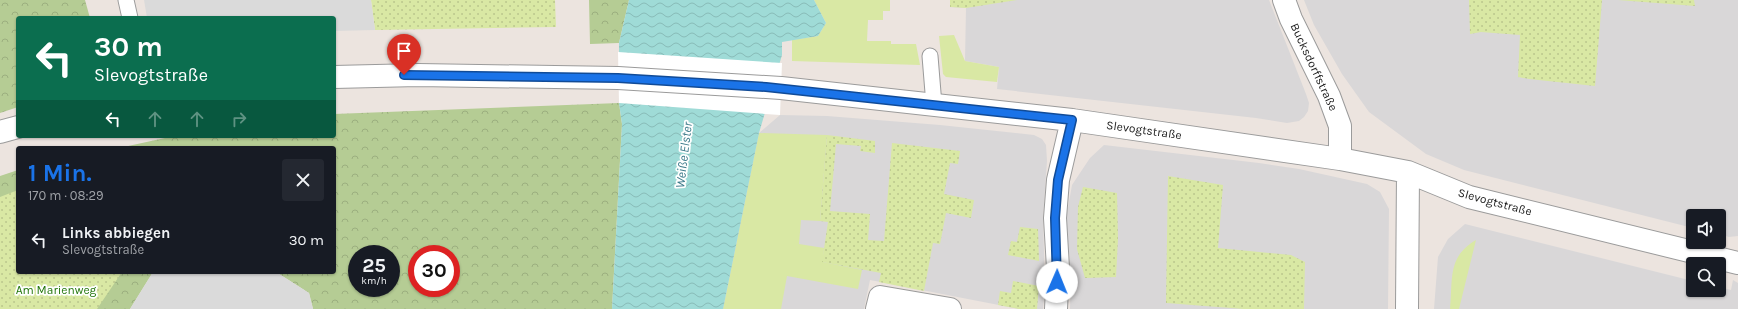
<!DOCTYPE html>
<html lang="de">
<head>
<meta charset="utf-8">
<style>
	body { margin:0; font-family:Karla,sans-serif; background:#242831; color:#f1f3f6; height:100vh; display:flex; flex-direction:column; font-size:15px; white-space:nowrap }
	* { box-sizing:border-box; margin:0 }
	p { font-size:13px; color:#9ea1a6 }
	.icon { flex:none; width:22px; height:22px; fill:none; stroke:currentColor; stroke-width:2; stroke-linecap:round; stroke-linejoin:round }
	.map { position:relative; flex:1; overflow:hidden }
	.panel { position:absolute; left:16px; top:146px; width:320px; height:128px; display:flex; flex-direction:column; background:#171b24; border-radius:4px; box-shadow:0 1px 3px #0004 }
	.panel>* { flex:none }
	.top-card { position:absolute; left:16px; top:16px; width:320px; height:122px; border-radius:4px; box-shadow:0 1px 3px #0004; background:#0b6e4f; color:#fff; overflow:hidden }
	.tools { position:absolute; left:1686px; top:209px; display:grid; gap:8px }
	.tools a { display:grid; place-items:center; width:40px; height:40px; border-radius:4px; background:#171b24; box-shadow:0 1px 3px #0004; font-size:20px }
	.speed { position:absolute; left:348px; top:245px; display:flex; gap:8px; font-size:20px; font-weight:700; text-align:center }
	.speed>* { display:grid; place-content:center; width:52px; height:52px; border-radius:50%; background:#171b24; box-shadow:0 1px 3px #0004; line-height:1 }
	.speed small { font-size:10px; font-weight:400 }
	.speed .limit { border:6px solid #d22; background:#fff; color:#111 }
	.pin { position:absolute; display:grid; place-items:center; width:34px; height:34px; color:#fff; margin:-41px -17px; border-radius:50% 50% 50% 0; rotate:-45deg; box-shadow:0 0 4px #0007 }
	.pin .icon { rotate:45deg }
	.me { position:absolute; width:44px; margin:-22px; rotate:1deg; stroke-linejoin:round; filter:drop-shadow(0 0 3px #0008) }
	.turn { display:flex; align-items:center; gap:14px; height:84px; padding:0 12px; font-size:18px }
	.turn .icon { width:52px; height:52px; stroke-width:2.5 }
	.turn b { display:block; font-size:28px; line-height:34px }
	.lanes { display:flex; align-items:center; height:38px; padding:0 12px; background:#0003; justify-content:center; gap:20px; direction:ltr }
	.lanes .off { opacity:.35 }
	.round { display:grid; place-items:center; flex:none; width:42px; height:42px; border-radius:4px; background:#242831 }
	.head { display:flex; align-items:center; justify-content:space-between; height:68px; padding:0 12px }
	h1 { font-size:24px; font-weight:700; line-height:30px; color:#1a73e8 }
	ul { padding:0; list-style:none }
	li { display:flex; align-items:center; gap:12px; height:52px; padding:0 12px }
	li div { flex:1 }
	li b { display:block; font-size:15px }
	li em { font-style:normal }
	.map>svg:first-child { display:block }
</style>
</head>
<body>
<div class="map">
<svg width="1738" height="309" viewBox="0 0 1738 309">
	<defs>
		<pattern id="forest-crowns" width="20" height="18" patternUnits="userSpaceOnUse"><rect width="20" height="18" fill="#b5cc94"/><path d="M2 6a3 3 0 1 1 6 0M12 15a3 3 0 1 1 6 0" fill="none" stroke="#9baf7f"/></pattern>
		<pattern id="garden-dots" width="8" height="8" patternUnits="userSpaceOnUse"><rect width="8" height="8" fill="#d9e8a4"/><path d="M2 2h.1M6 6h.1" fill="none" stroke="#bac68d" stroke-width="1.8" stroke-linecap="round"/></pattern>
		<pattern id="water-waves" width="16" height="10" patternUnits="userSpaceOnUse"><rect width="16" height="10" fill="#9fdbd7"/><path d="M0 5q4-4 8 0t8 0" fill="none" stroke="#88bbb8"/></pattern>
	</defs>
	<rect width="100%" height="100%" fill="#ece4df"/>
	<!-- residential -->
	<path fill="#d9d7d8" d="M950,0H1269L1306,94L1309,103L1308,111L1304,117L1299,121L1287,123L1256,118L997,89L999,67L965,61L966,8L950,7Z
		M1304,0H1738V236L1729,237L1719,234V216H1693V228L1464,170L1426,154L1369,112L1342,74L1314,25Z
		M780,115L827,116L940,125L1034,135L1042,139L1046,145L1047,161L1043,217L1045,287L1043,309H1019L870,280L864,309H723L759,133Z
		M1104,145L1259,163L1299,169L1367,184L1380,192L1389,209L1388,309H1070L1071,275L1066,219L1072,185L1090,158Z
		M1465,224L1693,281V290H1719V287L1731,290L1733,280L1738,283V309H1434L1438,257L1448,239Z"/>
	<!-- grass -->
	<path fill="#d9e8a4" d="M814,0H890V11H883V20H868L867,41H891V44H916L920,65L792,61V40L818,36L826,23Z
		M954,35L965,61L999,67L997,82L946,77L943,74L939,36Z
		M759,133L827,135L820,221L801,220L799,244L824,248L823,262L862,270L858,289L787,276L781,309H723Z
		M1476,240L1459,309H1450C1453,279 1447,257 1476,240Z"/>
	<!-- forest -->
	<path fill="url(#forest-crowns)" fill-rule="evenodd" d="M0,0H85L90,18H18V107L0,113Z
		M589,0H629L619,43L590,44Z
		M619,103L622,124L612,309H313L309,293L276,272H334V148H119L174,136H334V114ZM357,254H391V288H357ZM417,254H451V288H417Z
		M18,170V272H153L130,309H0V176Z"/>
	<!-- garden -->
	<path fill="url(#garden-dots)" d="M371,0H555L556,27L375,30Z
		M950,0H1017L966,8L950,7Z
		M1469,0H1602L1595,86L1529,79L1518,77L1520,35L1481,32L1470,34Z
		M1618,0H1694L1695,6Z
		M827,135L875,141V153L860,151L861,146L836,144L830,211L870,214L868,240L884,241L892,143L960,151L958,164L950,163L944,194L974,200L971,218L946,213L940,244L933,243L924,291L879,282L881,273L822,262L828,222L820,221Z
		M1168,176L1223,185L1218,248L1291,255L1305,262L1304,309H1244L1166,303Z
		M1083,187L1117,193L1118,239L1116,277L1085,278L1077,249L1078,207Z
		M18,190V272H122L97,309H0V197Z
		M1020,227L1038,229L1039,261L1008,255L1011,241L1017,242Z
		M1013,281L1039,286L1037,309H1019L998,305L1000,291L1011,293Z"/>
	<!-- parking -->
	<path fill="#dadada" d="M144,0H371L375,30L334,31V18H147Z
		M153,272H276L309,293L313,309H130Z"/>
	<!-- water -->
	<path fill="url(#water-waves)" d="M629,0H814L826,23L818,36L782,42V55L759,133L723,309H612L622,124L619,103V43Z"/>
	<!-- pier -->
	<path fill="#fff" d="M618,52L782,63L780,115L619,103Z"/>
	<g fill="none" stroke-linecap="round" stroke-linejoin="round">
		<!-- service casing -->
		<g stroke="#9b9b9b" stroke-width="17">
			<path id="service" d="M126,0L130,18
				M930,56L934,105"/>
		</g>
		<!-- minor casing -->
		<g stroke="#9b9b9b" stroke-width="24">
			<path id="minor" d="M1284,0L1291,19L1329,96L1340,126V159
				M334,77L418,75L618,78L781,88L1072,120L1340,159L1408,172L1469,197L1738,263
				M0,132L18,127
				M877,309L880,297L950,309
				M1056,309L1058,268L1055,218L1058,180L1072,120
				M1407,309L1408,172"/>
		</g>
		<!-- service -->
		<use href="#service" stroke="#fff" stroke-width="15"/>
		<!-- minor -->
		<use href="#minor" stroke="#fff" stroke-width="22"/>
	</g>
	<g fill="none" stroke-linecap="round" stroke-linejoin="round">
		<!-- route casing -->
		<g stroke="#114b97" stroke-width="10">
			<path id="route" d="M404,75L618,78L766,87L1072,120L1058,180L1055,218L1057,282"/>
		</g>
		<!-- route -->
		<use href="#route" stroke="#1a73e8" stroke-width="7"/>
	</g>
	<g text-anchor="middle" stroke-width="3.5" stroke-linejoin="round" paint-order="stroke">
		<!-- street labels -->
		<g font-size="12" fill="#1a1a1a" stroke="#fff">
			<text transform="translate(1314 67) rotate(65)" y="4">Bucksdorffstraße</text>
			<text transform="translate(1144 130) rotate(8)" y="4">Slevogtstraße</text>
			<text transform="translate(1495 202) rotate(15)" y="4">Slevogtstraße</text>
		</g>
		<!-- park labels -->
		<g font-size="12" fill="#22760b" stroke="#fff">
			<text x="56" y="294">Am Marienweg</text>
		</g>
		<!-- water labels -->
		<g font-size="13" font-style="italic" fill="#3d7b8b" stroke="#fff">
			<text transform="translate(683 155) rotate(-83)" y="5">Weiße Elster</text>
		</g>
	</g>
</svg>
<div class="tools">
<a><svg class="icon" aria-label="sound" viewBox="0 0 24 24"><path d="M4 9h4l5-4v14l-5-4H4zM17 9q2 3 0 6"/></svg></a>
<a><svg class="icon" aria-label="search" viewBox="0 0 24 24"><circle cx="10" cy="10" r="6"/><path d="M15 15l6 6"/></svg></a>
</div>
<div class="speed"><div>25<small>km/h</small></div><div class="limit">30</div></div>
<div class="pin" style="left:404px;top:75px;background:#d93025"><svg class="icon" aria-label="arrive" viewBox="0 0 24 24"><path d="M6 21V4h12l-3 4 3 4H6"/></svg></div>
<svg class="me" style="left:1057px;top:282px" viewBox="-20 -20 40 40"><circle r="19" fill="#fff"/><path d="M0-13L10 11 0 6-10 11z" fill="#1a73e8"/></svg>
<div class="top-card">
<div class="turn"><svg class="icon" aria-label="left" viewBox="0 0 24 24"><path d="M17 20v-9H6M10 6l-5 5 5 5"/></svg><div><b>30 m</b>Slevogtstraße</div></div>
<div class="lanes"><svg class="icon" aria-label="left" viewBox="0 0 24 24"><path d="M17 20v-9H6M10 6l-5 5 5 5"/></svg><svg class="icon off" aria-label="ahead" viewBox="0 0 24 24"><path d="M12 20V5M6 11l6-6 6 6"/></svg><svg class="icon off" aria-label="ahead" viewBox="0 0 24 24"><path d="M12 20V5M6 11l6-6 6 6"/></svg><svg class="icon off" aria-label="right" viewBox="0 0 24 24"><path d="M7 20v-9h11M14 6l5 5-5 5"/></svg></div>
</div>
<section class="panel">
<div class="head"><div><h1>1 Min.</h1><p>170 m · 08:29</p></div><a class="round"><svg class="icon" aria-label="close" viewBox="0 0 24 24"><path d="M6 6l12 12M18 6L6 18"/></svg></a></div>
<ul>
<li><svg class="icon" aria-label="left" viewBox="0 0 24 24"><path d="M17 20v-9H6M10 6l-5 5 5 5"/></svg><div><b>Links abbiegen</b><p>Slevogtstraße</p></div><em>30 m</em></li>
</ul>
</section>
</div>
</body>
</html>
